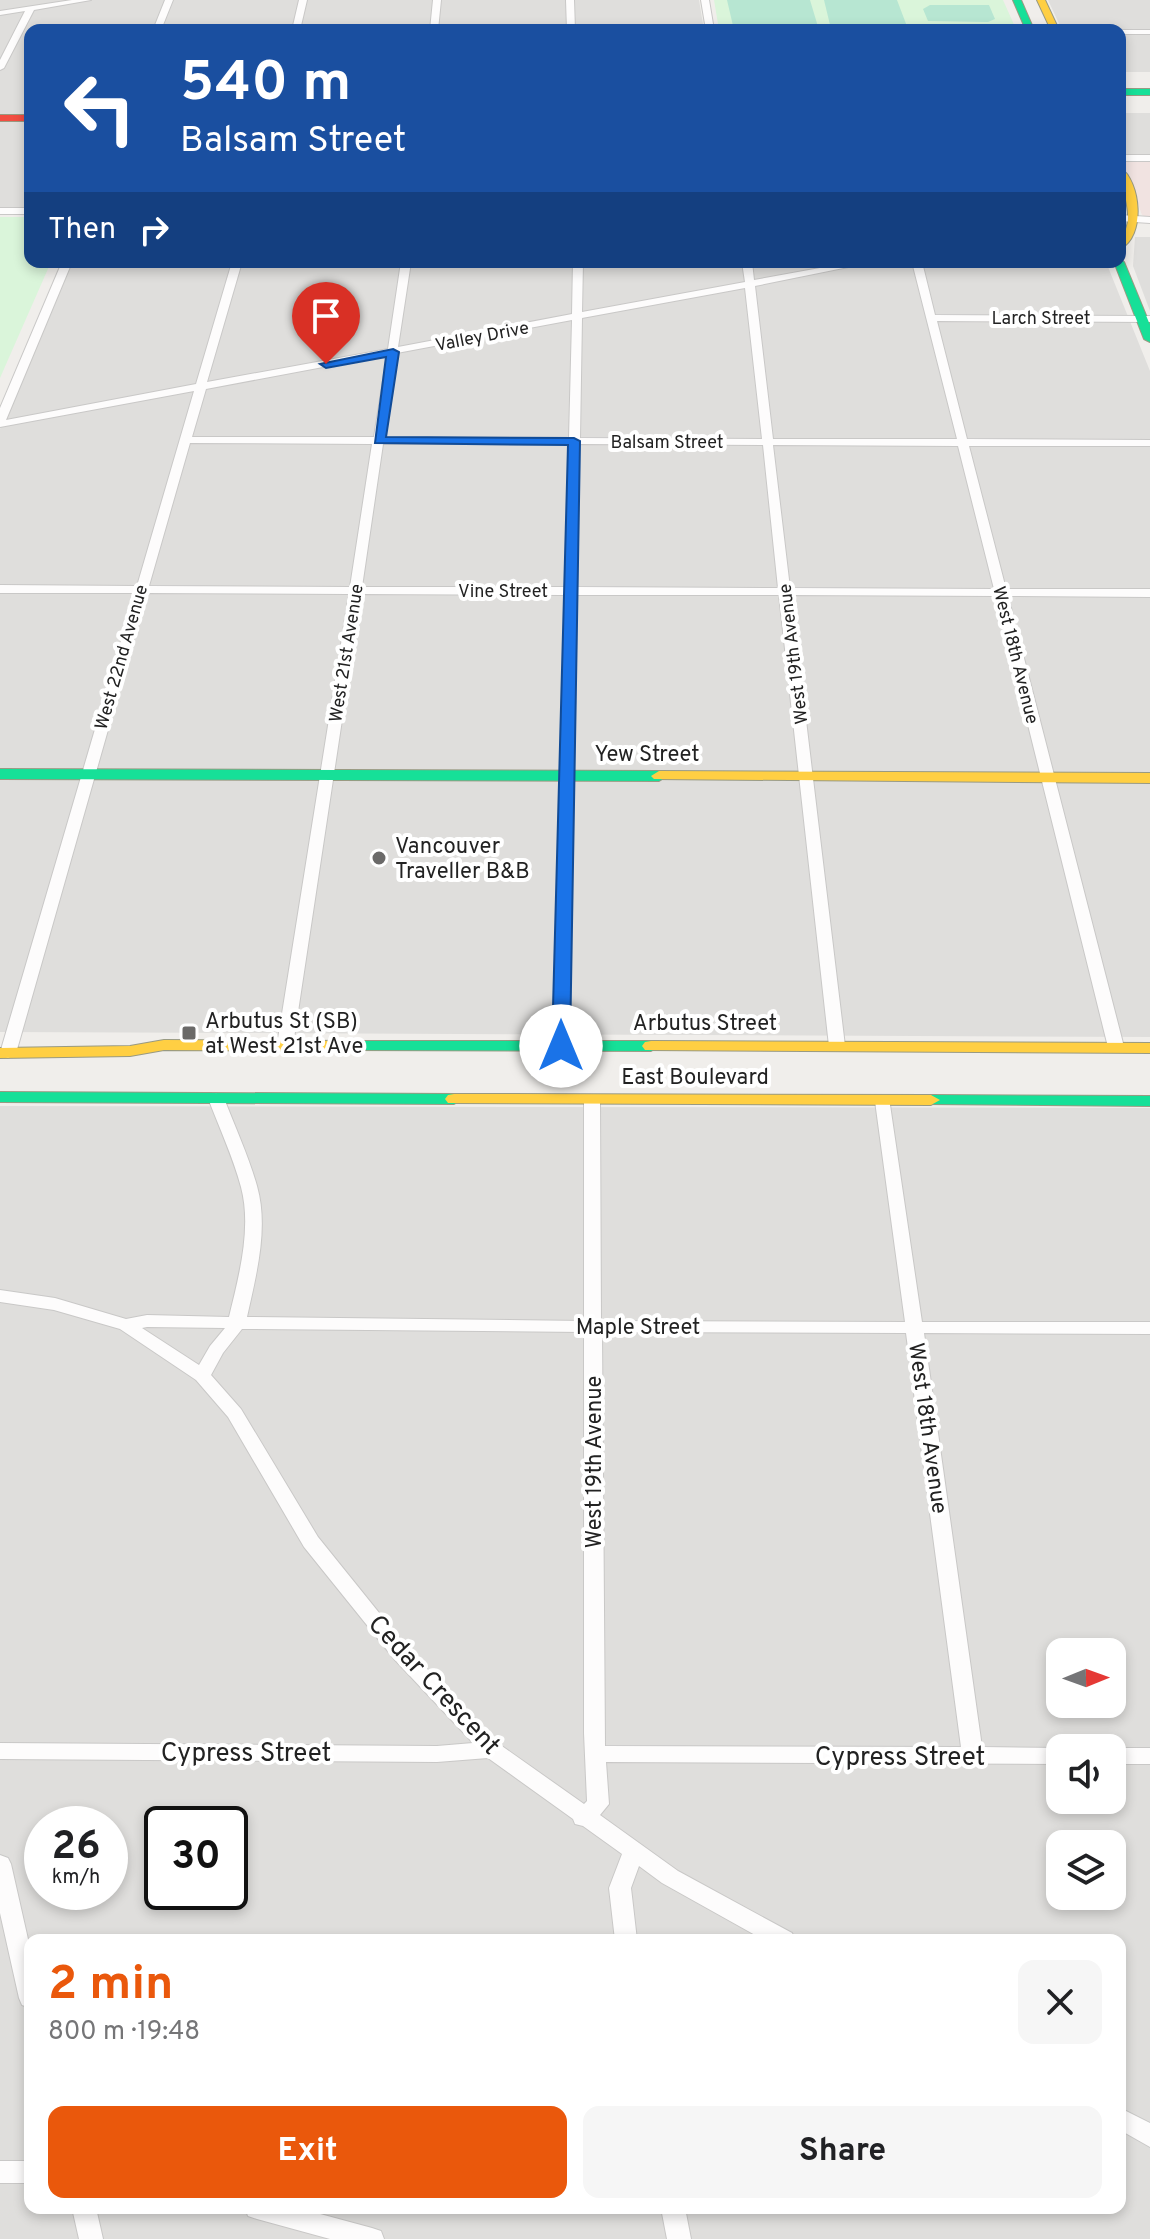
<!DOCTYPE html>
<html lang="en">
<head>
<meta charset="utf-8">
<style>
	body { margin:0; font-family:Overpass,sans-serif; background:#f6f6f6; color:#202124; height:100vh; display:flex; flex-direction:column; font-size:30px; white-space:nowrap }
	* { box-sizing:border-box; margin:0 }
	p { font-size:26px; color:#757577 }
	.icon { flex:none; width:44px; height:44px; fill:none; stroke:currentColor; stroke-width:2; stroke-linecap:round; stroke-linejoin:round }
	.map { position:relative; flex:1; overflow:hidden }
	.details { position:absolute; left:24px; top:1934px; width:1102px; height:280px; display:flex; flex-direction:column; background:#fff; border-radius:16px; box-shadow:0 4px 12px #0003 }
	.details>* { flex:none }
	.hud { position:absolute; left:24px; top:24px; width:1102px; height:244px; border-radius:16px; box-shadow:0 4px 12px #0003; background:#1a4fa0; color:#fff; overflow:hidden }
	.needle { width:52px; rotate:89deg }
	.fabs { position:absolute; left:1046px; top:1638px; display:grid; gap:16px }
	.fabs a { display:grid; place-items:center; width:80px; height:80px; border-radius:16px; background:#fff; box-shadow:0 4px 12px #0003; font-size:40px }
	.speed { position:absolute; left:24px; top:1806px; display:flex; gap:16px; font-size:40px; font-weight:700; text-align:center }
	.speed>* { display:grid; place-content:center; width:104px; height:104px; border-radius:50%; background:#fff; box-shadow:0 4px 12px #0003; line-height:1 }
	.speed small { font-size:20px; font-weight:400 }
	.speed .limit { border:4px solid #111; border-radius:12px; background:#fff; color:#111 }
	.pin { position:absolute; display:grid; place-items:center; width:68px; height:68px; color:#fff; margin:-82px -34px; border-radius:50% 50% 50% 0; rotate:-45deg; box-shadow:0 0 8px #0007 }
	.pin .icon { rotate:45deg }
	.me { position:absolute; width:88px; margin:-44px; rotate:0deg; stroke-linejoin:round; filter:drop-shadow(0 0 6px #0008) }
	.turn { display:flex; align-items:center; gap:28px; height:168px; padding:0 24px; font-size:36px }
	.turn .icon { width:104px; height:104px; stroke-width:2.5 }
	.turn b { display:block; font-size:56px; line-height:68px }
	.then { display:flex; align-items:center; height:76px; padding:0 24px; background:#0003; gap:16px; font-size:30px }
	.round { display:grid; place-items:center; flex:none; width:84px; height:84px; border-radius:16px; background:#f6f6f6 }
	.summary { display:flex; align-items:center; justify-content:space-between; height:136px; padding:0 24px }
	h1 { font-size:48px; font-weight:700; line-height:60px; color:#ea580c }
	.button { display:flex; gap:16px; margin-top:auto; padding:16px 24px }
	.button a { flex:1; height:92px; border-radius:16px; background:#ea580c; color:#fff; font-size:32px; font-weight:700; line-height:92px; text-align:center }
	.button a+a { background:#f6f6f6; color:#202124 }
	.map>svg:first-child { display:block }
</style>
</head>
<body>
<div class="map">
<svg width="1150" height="2239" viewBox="0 0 1150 2239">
	<rect width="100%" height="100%" fill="#f0eeeb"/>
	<!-- residential -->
	<path fill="#dfdedc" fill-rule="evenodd" d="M0,0H699L704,30H30V210H0Z
		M1048,0H1150V72H1120V30H1062Z
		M1120,113H1150V156L1120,154Z
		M1135,237H1150V311L1133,266Z
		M69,262H1106L1150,371V1037L0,1032V429Z
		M0,1106L1150,1108V2239H0ZM1060,1652H1112V1704H1060ZM1060,1748H1112V1800H1060ZM42,1824H110V1892H42ZM162,1824H230V1892H162ZM1060,1844H1112V1896H1060ZM30,1940H1120V2208H30Z"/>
	<!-- commercial -->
	<path fill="#f1e3e1" d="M1129,160L1150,161V218L1142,215L1123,163Z"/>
	<!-- park -->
	<path fill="#daf5da" d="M714,0H1003L1016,29L719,30Z
		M0,217H30V262H51L0,378Z"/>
	<!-- pitch -->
	<path fill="#b7e6d2" d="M727,0H810L819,30H734Z
		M824,0H897L908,29H831Z
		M930,5H989L995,19L988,22L928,21L923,9Z"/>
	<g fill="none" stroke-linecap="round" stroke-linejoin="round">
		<!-- street casing -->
		<g stroke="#c9c8c7" stroke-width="2">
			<path id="street" d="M72,0H91L34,10L4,68L0,70V60L25,11L0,15V11Z
				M165,0H173L161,30H153Z
				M299,0H307L300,30H292Z
				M433,0H441L438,30H430Z
				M566,0H574L575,30H567Z
				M701,0H709L714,30H706Z
				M1119,30H1150V34H1120Z
				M1120,155H1150V161H1120Z
				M0,208H30V214H0Z
				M1120,215L1150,217V223L1120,221Z
				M62,262H72L6,420L196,384L232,262H242L207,382L388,349L401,262H411L398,347L572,314L573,262H583L582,312L745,282L742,262H752L754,280L853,262H873L755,286L773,439H957L912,262H922L935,315L1150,316V322L937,321L967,439L1150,440V446H969L1006,589H1150V597L1008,596L1124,1047L1121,1050H1111L1108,1047L996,596L791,595L845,1046L837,1051L829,1046L779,595H577L569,1046L561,1051L553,1046L565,595L361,594L293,1045L285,1050L277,1045L349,594L147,593L16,1053L8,1058L3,1056L0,1053L135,593H0V585L137,586L194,391L0,427V408ZM745,288L762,439L580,438L582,318ZM572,320L569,438L384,437L397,353ZM387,355L374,437H192L206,389ZM190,443L372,444L350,587L149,586ZM383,444H569L565,587H362ZM579,444L763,445L778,588L577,587ZM773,445L958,446L994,589L790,588Z
				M216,1093L224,1098C235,1127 249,1157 257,1186C269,1228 256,1276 247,1317L584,1321V1100L592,1095L600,1100L601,1321L905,1322L875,1101L883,1096L889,1098L922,1322H1150V1334L924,1333L982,1747L1060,1748V1764L606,1762L609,1804L600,1815L678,1871L792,1933L795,1940H764L662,1883L639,1866L631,1888L637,1940H615L609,1888L622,1854L583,1826L575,1824L573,1819L488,1758L437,1762L0,1759V1743L437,1746L473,1743L395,1660L304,1547L228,1417L196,1380L120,1329L54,1310L0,1302V1290L55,1298L126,1319L147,1315L229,1317C239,1276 252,1228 241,1187C233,1157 219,1127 208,1098ZM142,1328L147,1327L225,1328L210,1346L199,1365ZM242,1329L584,1332V1733L587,1801L584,1804L499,1744L409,1650L318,1537L241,1409L211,1375L223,1353ZM602,1332L906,1333L961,1747L605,1746Z
				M1112,1748H1150V1764H1112Z
				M0,1855L8,1858L11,1864L30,1948V2008L22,2005L19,1998L0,1913Z
				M1120,2108L1150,2123V2147L1120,2130Z
				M0,2161H30V2183H0Z
				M72,2208H96L103,2239H79Z
				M245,2208H298L372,2228L381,2231L384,2239H330L257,2219L248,2216Z
				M661,2208H685L691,2239H667Z"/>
		</g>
		<!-- fast casing -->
		<g stroke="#999a82" stroke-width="2">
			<path id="fast" d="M1013,0H1021L1034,30H1026Z
				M1120,89H1150V95H1120Z
				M1120,259L1124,262L1150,325V342L1144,339L1114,262H1120Z
				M0,769L659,771L667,776L659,781L0,779Z
				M351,1041H651L660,1046L651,1051L345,1050L342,1046Z
				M0,1092L454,1094L463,1099L454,1104L0,1102Z
				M931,1095L1150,1096V1106L925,1104L922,1100L925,1096Z"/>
		</g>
		<!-- slow casing -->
		<g stroke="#999a82" stroke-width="2">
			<path id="slow" d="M1037,0H1045L1059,30H1051Z
				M1120,167C1141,182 1146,236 1120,249C1120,238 1128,230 1128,219C1129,201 1120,185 1120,167Z
				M659,771L1150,773V783L654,779L651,776Z
				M164,1040L351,1041L360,1046L351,1051L164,1050L130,1056L0,1058V1048L130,1046Z
				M651,1041L1150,1043V1053L645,1050L642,1046L645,1042Z
				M454,1094L931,1095L940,1100L931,1105L448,1103L445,1099L448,1095Z"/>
		</g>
		<!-- jam casing -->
		<g stroke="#999a82" stroke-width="2">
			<path id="jam" d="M0,115H30V121H0Z"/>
		</g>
		<!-- street -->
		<use href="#street" fill="#fdfcfc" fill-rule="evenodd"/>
		<!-- fast -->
		<use href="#fast" fill="#16e098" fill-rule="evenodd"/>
		<!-- slow -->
		<use href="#slow" fill="#ffcf43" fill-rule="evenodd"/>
		<!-- jam -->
		<use href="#jam" fill="#f24e42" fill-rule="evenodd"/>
	</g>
	<!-- route -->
	<path fill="#1a73e8" stroke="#114b97" stroke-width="2" d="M393,349L399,352L386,437L574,438L580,441L570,1046L561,1051L552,1046L568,445L375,443L386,357L326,368L320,364Z"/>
	<!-- markers -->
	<g fill="#6a6968" stroke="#fff" stroke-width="3">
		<circle cx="379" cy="858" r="8"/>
		<rect x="181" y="1025" width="16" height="16" rx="4"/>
	</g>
	<g text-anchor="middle" stroke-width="8" stroke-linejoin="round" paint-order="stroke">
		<!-- far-street labels -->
		<g font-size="18" fill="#222" stroke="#fff">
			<text x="1041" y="324">Larch Street</text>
			<text transform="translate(482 336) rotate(-11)" y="6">Valley Drive</text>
			<text x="667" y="448">Balsam Street</text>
			<text x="503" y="597">Vine Street</text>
			<text transform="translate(346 653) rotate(-81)" y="6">West 21st Avenue</text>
			<text transform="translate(793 654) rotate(-97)" y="6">West 19th Avenue</text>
			<text transform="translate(1016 655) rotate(76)" y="6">West 18th Avenue</text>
			<text transform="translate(121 657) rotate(-74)" y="6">West 22nd Avenue</text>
		</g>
		<!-- street labels -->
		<g font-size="22" fill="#222" stroke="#fff">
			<text x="647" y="761">Yew Street</text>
			<text x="705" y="1030">Arbutus Street</text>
			<text x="695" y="1084">East Boulevard</text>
			<text x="638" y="1334">Maple Street</text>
			<text transform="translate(929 1428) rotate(82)" y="8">West 18th Avenue</text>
			<text transform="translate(593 1462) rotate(-90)" y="8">West 19th Avenue</text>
		</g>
		<!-- poi labels -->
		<g font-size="22" fill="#222" stroke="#fff" text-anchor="start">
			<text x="395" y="853">Vancouver<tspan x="395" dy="25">Traveller B&amp;B</tspan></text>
			<text x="205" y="1028">Arbutus St (SB)<tspan x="205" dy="25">at West 21st Ave</tspan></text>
		</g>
		<!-- near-street labels -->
		<g font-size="26" fill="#222" stroke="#fff">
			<text transform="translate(435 1684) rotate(47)" y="9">Cedar Crescent</text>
			<text x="246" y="1761">Cypress Street</text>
			<text x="900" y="1765">Cypress Street</text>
		</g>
	</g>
</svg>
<div class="fabs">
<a><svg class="needle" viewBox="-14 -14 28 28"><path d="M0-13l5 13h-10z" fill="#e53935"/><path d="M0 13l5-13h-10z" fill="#757577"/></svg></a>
<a><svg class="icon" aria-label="sound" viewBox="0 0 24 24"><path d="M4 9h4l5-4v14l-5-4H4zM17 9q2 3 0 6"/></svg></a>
<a><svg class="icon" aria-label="layers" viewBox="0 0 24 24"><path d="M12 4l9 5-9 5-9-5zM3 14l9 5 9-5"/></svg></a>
</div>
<div class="speed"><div>26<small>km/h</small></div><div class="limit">30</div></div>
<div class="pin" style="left:326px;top:364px;background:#d93025"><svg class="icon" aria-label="arrive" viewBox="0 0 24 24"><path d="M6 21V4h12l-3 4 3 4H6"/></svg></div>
<svg class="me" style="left:561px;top:1046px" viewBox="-20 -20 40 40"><circle r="19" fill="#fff"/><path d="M0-13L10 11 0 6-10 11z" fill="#1a73e8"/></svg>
<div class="hud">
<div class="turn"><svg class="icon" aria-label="left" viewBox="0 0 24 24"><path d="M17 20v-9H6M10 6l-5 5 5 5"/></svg><div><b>540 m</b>Balsam Street</div></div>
<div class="then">Then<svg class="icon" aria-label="right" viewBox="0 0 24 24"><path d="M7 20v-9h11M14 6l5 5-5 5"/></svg></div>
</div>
<section class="details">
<div class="summary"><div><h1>2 min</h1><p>800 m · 19:48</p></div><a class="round"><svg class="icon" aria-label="close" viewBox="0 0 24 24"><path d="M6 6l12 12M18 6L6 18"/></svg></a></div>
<div class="button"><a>Exit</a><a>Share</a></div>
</section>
</div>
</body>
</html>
